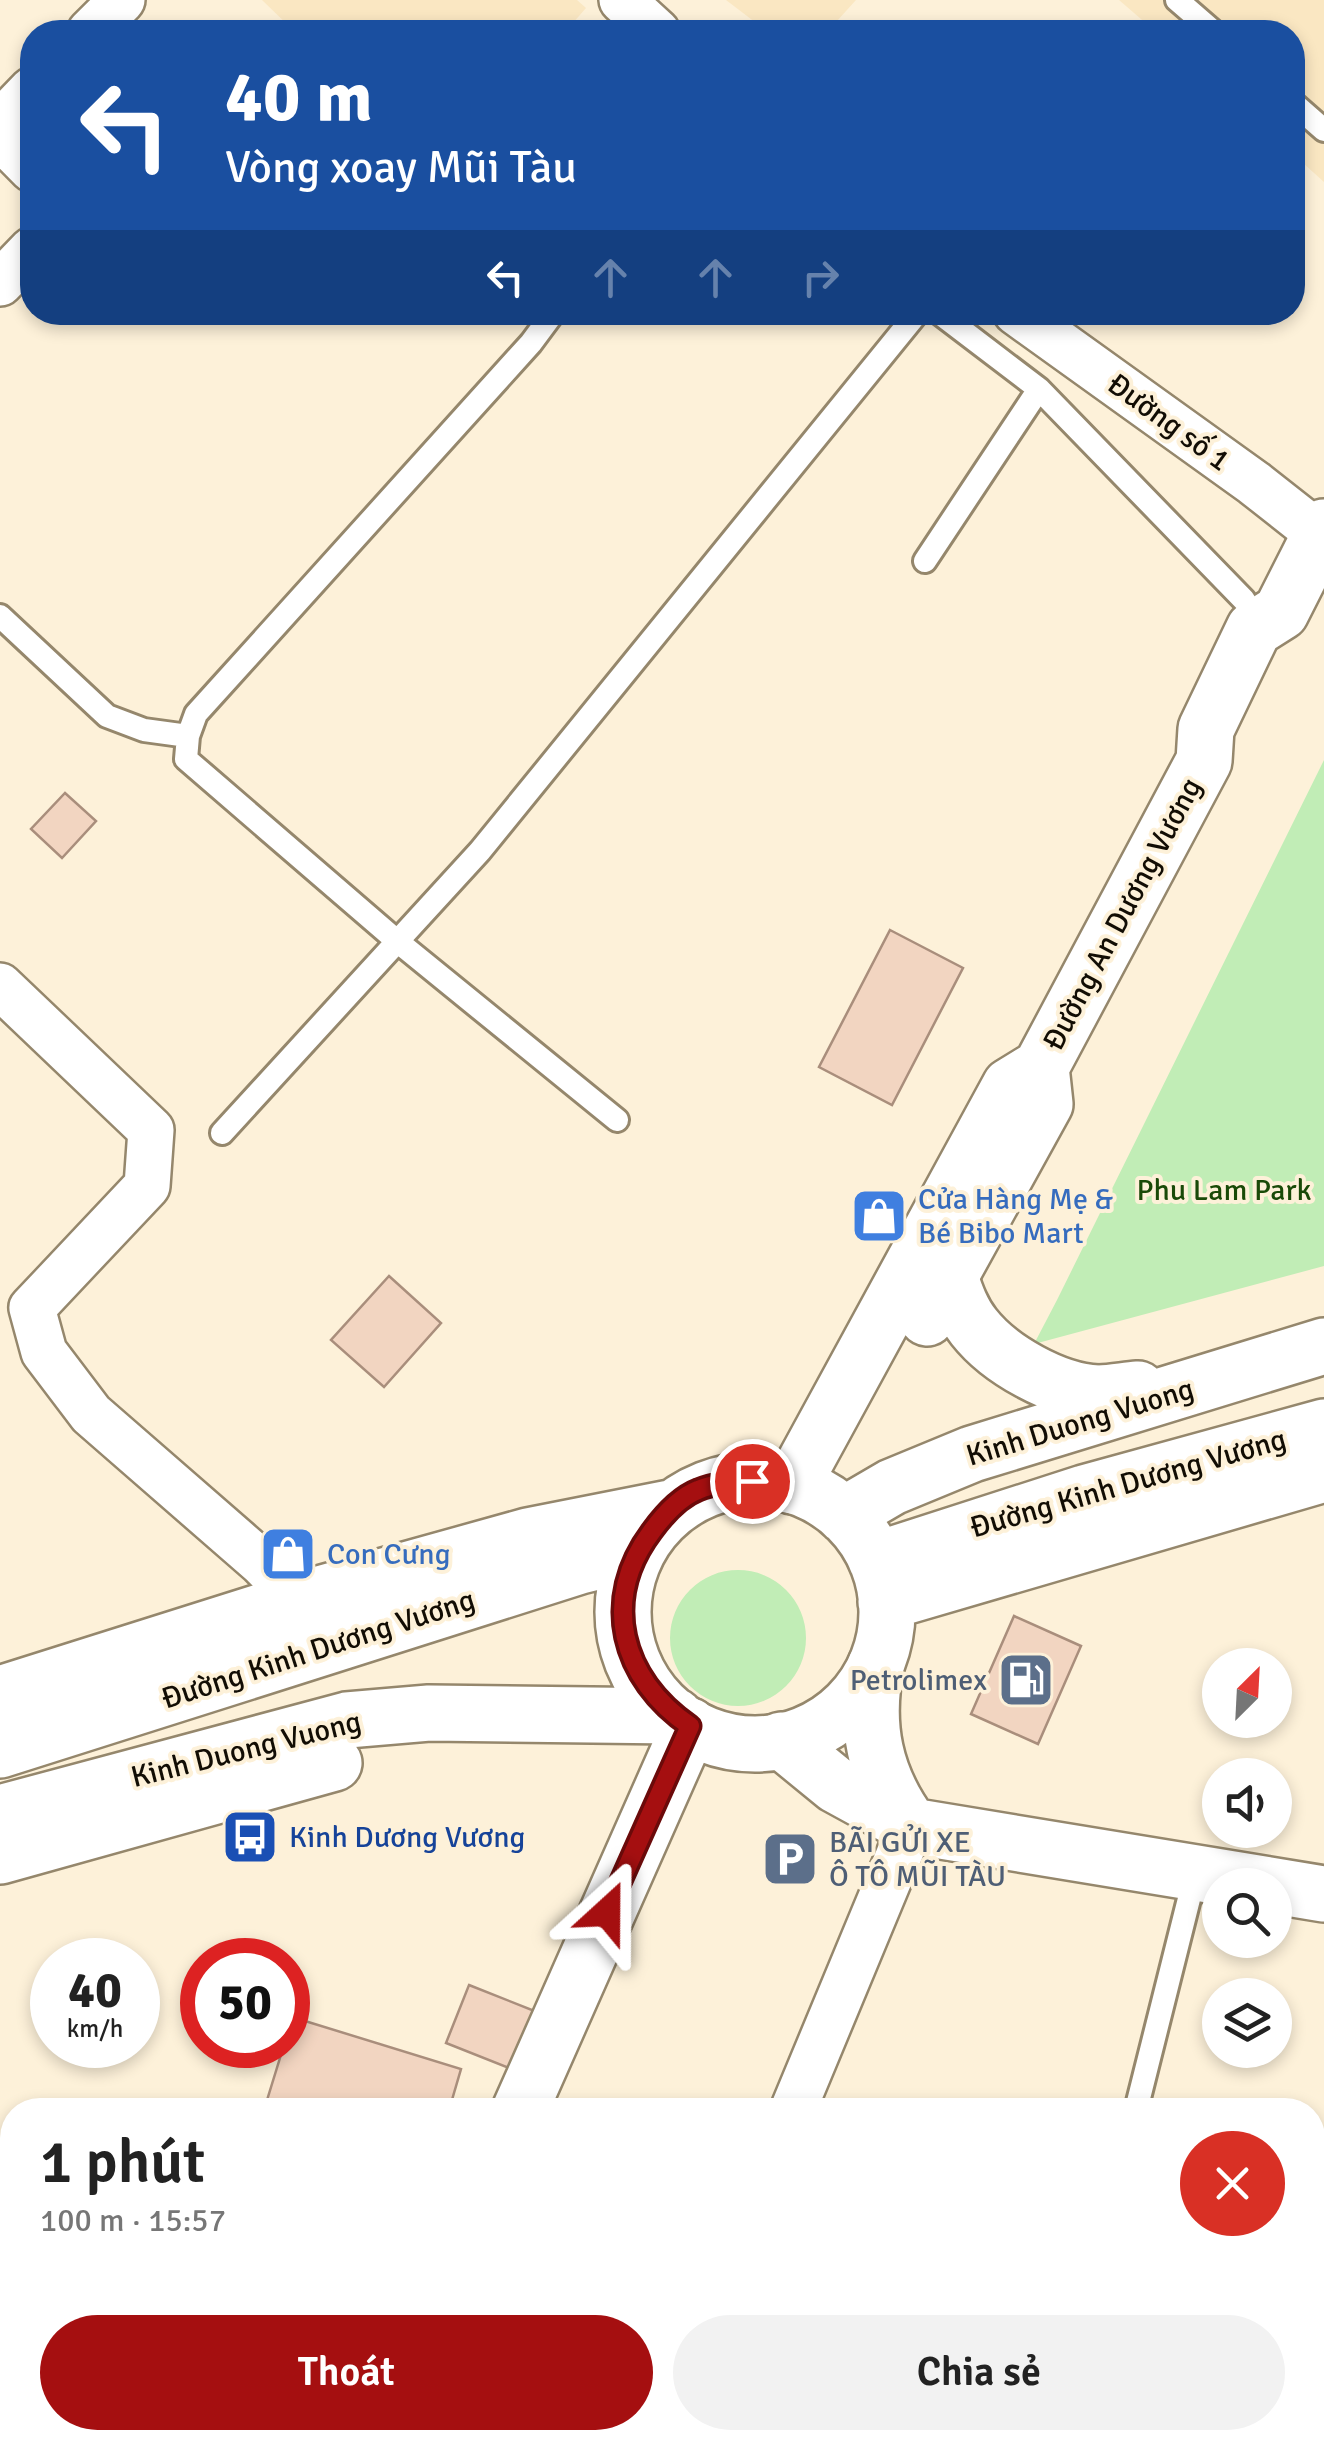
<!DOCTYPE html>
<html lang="vi">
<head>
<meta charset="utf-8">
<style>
	body { margin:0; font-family:Signika,sans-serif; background:#f2f2f2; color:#222; height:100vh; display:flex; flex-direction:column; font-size:38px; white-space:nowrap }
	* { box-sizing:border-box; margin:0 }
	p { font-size:32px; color:#767676 }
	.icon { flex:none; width:55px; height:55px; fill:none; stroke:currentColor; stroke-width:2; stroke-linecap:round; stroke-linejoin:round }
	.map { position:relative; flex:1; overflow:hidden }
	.panel { position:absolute; left:0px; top:2098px; width:1325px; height:352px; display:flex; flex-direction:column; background:#fff; border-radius:40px 40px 0 0; box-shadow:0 5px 15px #0003 }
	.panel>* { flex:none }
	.top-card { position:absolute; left:20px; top:20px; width:1285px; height:305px; border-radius:40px; box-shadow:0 5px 15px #0003; background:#1a4fa0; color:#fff; overflow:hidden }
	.needle { width:65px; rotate:24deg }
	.buttons { position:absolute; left:1202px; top:1648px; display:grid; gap:20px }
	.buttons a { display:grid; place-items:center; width:90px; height:90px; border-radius:50%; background:#fff; box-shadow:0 5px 15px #0003; font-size:50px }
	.speed { position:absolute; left:30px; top:1938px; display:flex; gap:20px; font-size:50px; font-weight:700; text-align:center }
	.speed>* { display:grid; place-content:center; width:130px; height:130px; border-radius:50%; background:#fff; box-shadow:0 5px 15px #0003; line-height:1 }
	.speed small { font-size:25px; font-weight:400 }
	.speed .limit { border:15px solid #d22; background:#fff; color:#111 }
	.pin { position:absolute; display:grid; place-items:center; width:85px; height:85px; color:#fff; margin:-42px; border:5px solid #fff; border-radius:50%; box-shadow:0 2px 10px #0007 }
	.me { position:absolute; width:110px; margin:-55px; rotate:24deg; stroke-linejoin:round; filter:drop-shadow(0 0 8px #0008) }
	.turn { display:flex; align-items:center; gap:35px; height:210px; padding:0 40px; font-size:45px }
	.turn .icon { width:130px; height:130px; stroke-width:2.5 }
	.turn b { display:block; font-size:70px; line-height:85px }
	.lanes { display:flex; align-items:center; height:95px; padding:0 40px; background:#0003; justify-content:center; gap:50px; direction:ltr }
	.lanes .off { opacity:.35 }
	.round { display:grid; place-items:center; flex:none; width:105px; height:105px; border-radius:52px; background:#f2f2f2 }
	.summary { display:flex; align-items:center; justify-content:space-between; height:170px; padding:0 40px }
	h1 { font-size:60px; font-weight:600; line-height:75px }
	.cta { display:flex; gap:20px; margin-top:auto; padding:20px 40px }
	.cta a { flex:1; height:115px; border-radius:60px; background:#a50f10; color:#fff; font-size:40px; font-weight:600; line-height:115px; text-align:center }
	.cta a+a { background:#f2f2f2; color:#222 }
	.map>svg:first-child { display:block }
</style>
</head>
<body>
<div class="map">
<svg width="1324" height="2449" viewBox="0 0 1324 2449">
	<rect width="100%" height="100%" fill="#fdf1d9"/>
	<!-- built -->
	<path fill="#fae7c2" d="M262,0H577L586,8L565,32H295Z
		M726,0H856L827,32H768Z
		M1119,0H1324V182L1293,154L1292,32H1156Z"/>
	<!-- green -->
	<path fill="#c1edb6" d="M1324,760V1266L1034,1344L1057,1300Z
		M670 1638a68 68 0 1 1 136 0a68 68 0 1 1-136 0Z"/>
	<!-- building -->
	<path fill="#f2d5c1" stroke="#a98e7c" stroke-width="2.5" d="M65,793L96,821L62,858L31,829Z
		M890,930L963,968L892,1105L819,1067Z
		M389,1276L441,1323L384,1387L331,1340Z
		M1014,1616L1081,1646L1038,1744L971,1714Z
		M469,1985L537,2012L514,2070L446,2043Z
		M292,2017L461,2069L449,2110H264L284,2045H288Z"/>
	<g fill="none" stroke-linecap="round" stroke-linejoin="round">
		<!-- service casing -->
		<g stroke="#95876c" stroke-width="28">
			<path id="service" d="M1177,0L1214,32
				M1292,102L1324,130
				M554,312L531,343L196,714L188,736L186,759L397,941L617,1120
				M938,312L1039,389L1244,600
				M925,561L1039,389
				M0,616L107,716L144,730L188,736
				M222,1133L480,851L918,312
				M1136,2110L1196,1871
				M1312,2202L1324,2179
				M396,2438L419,2449
				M619,2449L624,2438
				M943,2449L952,2438
				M1175,2449L1183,2438"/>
		</g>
		<!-- minor casing -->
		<g stroke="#95876c" stroke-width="50">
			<path id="minor" d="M622,0L657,32
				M90,32L122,0
				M0,123L32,90
				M0,137L32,169
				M0,283L32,250
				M1016,312L1254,483L1320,535
				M0,986L151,1130L147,1186L32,1308L44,1352L91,1414L262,1563L298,1600
				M793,2110L911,1826
				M0,2320L12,2322
				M29,2449L35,2438"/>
		</g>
		<!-- secondary casing -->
		<g stroke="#95876c" stroke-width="60">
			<path id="secondary" d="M927,1318L1045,1104L1041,1067
				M792,1486L1010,1086L1041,1067L1204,761L1206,729L1254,629L1281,612L1324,527
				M876,1665C864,1725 874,1776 911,1826
				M781,1740L836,1785L911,1826L1324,1894
				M520,2110L690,1726
				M366,2449L372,2438"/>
		</g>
		<!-- primary casing -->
		<g stroke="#95876c" stroke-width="60">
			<path id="primary" d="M950,1277C956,1295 962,1312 974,1327C1000,1360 1056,1391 1098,1393C1111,1393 1125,1390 1138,1389
				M623 1612a132 132 0 1 1 264 0a132 132 0 1 1-264 0Z
				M844,1515L892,1487L972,1454L1324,1346
				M876,1560L1084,1493L1324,1427
				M886,1602L1324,1474
				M0,1694L298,1600L528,1536L675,1507
				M0,1750L580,1566L636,1552
				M0,1813L347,1720L429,1713L675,1716
				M0,1856L334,1763"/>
		</g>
		<!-- service -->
		<use href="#service" stroke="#fff" stroke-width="22"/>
		<!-- minor -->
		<use href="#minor" stroke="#fff" stroke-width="45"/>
		<!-- secondary -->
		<use href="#secondary" stroke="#fff" stroke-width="55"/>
		<!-- primary -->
		<use href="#primary" stroke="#fff" stroke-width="55"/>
	</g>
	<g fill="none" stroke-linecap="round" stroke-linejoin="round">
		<!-- route casing -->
		<g stroke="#6b0a0a" stroke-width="25">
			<path id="route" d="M607,1912L690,1726C621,1679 600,1600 652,1531C663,1516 680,1497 698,1490C714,1483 735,1482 752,1481"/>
		</g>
		<!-- route -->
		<use href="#route" stroke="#a50f10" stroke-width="18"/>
	</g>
	<!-- icons -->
	<defs>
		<g id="shop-square" transform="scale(2.875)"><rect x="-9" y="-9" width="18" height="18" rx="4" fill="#3f7fe0" stroke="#fdf1d9"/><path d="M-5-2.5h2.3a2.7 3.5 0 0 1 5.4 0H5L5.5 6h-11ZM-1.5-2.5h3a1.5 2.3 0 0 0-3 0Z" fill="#fff"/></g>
		<g id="fuel-square" transform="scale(2.875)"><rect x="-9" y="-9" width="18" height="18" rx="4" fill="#5c6f8a" stroke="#fdf1d9"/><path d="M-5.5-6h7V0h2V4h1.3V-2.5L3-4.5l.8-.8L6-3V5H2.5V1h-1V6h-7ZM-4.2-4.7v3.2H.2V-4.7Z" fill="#fff"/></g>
		<g id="bus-square" transform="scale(2.875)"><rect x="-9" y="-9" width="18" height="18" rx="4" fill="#1a4fb4" stroke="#fdf1d9"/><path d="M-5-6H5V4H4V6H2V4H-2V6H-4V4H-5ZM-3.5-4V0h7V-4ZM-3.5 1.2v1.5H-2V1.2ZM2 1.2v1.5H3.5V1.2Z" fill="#fff"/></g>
		<g id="parking-square" transform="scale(2.875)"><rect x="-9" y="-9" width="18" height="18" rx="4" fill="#5c6f8a" stroke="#fdf1d9"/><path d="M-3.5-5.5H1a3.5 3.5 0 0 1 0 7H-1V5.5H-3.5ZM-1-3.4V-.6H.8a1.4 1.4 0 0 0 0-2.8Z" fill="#fff"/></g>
	</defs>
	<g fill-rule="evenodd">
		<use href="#shop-square" x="879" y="1216"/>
		<use href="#shop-square" x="288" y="1554"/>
		<use href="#fuel-square" x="1026" y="1680"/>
		<use href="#bus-square" x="250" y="1837"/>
		<use href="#parking-square" x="790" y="1859"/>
	</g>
	<g text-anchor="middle" stroke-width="8" stroke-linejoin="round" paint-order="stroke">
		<!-- street labels -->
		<g font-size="30" fill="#120d04" stroke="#fdf1d9">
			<text transform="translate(1169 422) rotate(36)" y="10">Đường số 1</text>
			<text transform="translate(1122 914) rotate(-62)" y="10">Đường An Dương Vương</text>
			<text transform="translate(1080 1422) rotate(-17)" y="10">Kinh Duong Vuong</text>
			<text transform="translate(1128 1483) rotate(-16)" y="10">Đường Kinh Dương Vương</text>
			<text transform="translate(318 1649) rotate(-18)" y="10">Đường Kinh Dương Vương</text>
			<text transform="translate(246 1749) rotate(-14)" y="10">Kinh Duong Vuong</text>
		</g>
		<!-- park labels -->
		<g font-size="30" fill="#194a08" stroke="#fdf1d9">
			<text x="1224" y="1200">Phu Lam Park</text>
		</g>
		<!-- shop labels -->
		<g font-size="30" fill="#366cbe" stroke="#fdf1d9" text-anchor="start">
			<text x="918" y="1209">Cửa Hàng Mẹ &amp;<tspan x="918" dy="34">Bé Bibo Mart</tspan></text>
			<text x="327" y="1564">Con Cưng</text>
		</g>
		<!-- service labels -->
		<g font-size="30" fill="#4e5e75" stroke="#fdf1d9" text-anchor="end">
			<text x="987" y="1690">Petrolimex</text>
			<text x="829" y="1852" text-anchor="start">BÃI GỬI XE<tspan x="829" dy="34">Ô TÔ MŨI TÀU</tspan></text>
		</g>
		<!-- transit labels -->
		<g font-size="30" fill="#164399" stroke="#fdf1d9" text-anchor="start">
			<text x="289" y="1847">Kinh Dương Vương</text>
		</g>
	</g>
</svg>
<div class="buttons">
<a><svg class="needle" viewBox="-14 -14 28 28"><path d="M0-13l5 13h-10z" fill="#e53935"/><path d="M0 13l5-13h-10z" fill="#767676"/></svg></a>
<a><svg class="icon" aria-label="sound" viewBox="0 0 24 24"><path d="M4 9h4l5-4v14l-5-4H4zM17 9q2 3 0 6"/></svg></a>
<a><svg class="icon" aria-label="search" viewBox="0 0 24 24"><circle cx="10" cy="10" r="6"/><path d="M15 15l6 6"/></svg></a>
<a><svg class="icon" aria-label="layers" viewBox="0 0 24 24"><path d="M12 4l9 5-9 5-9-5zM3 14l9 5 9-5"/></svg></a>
</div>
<div class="speed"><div>40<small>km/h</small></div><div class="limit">50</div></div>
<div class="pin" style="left:752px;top:1481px;background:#d93025"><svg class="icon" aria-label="arrive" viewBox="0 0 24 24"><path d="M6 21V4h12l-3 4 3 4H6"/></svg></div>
<svg class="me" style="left:607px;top:1912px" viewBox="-20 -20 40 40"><path d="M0-17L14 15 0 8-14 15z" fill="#a50f10" stroke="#fff" stroke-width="4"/></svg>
<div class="top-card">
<div class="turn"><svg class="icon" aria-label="left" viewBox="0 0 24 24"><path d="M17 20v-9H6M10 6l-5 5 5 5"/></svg><div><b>40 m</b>Vòng xoay Mũi Tàu</div></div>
<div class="lanes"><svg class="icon" aria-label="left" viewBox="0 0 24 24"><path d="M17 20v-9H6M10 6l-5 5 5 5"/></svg><svg class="icon off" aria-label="ahead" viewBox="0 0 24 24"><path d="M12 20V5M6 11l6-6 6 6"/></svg><svg class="icon off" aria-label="ahead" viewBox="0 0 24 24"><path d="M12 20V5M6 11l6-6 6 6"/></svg><svg class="icon off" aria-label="right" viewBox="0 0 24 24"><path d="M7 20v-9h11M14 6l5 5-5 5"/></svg></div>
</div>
<section class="panel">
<div class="summary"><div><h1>1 phút</h1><p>100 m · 15:57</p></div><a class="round" style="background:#d93025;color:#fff"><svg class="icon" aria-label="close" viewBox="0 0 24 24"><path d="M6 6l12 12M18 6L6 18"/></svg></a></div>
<div class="cta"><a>Thoát</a><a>Chia sẻ</a></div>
</section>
</div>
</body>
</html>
